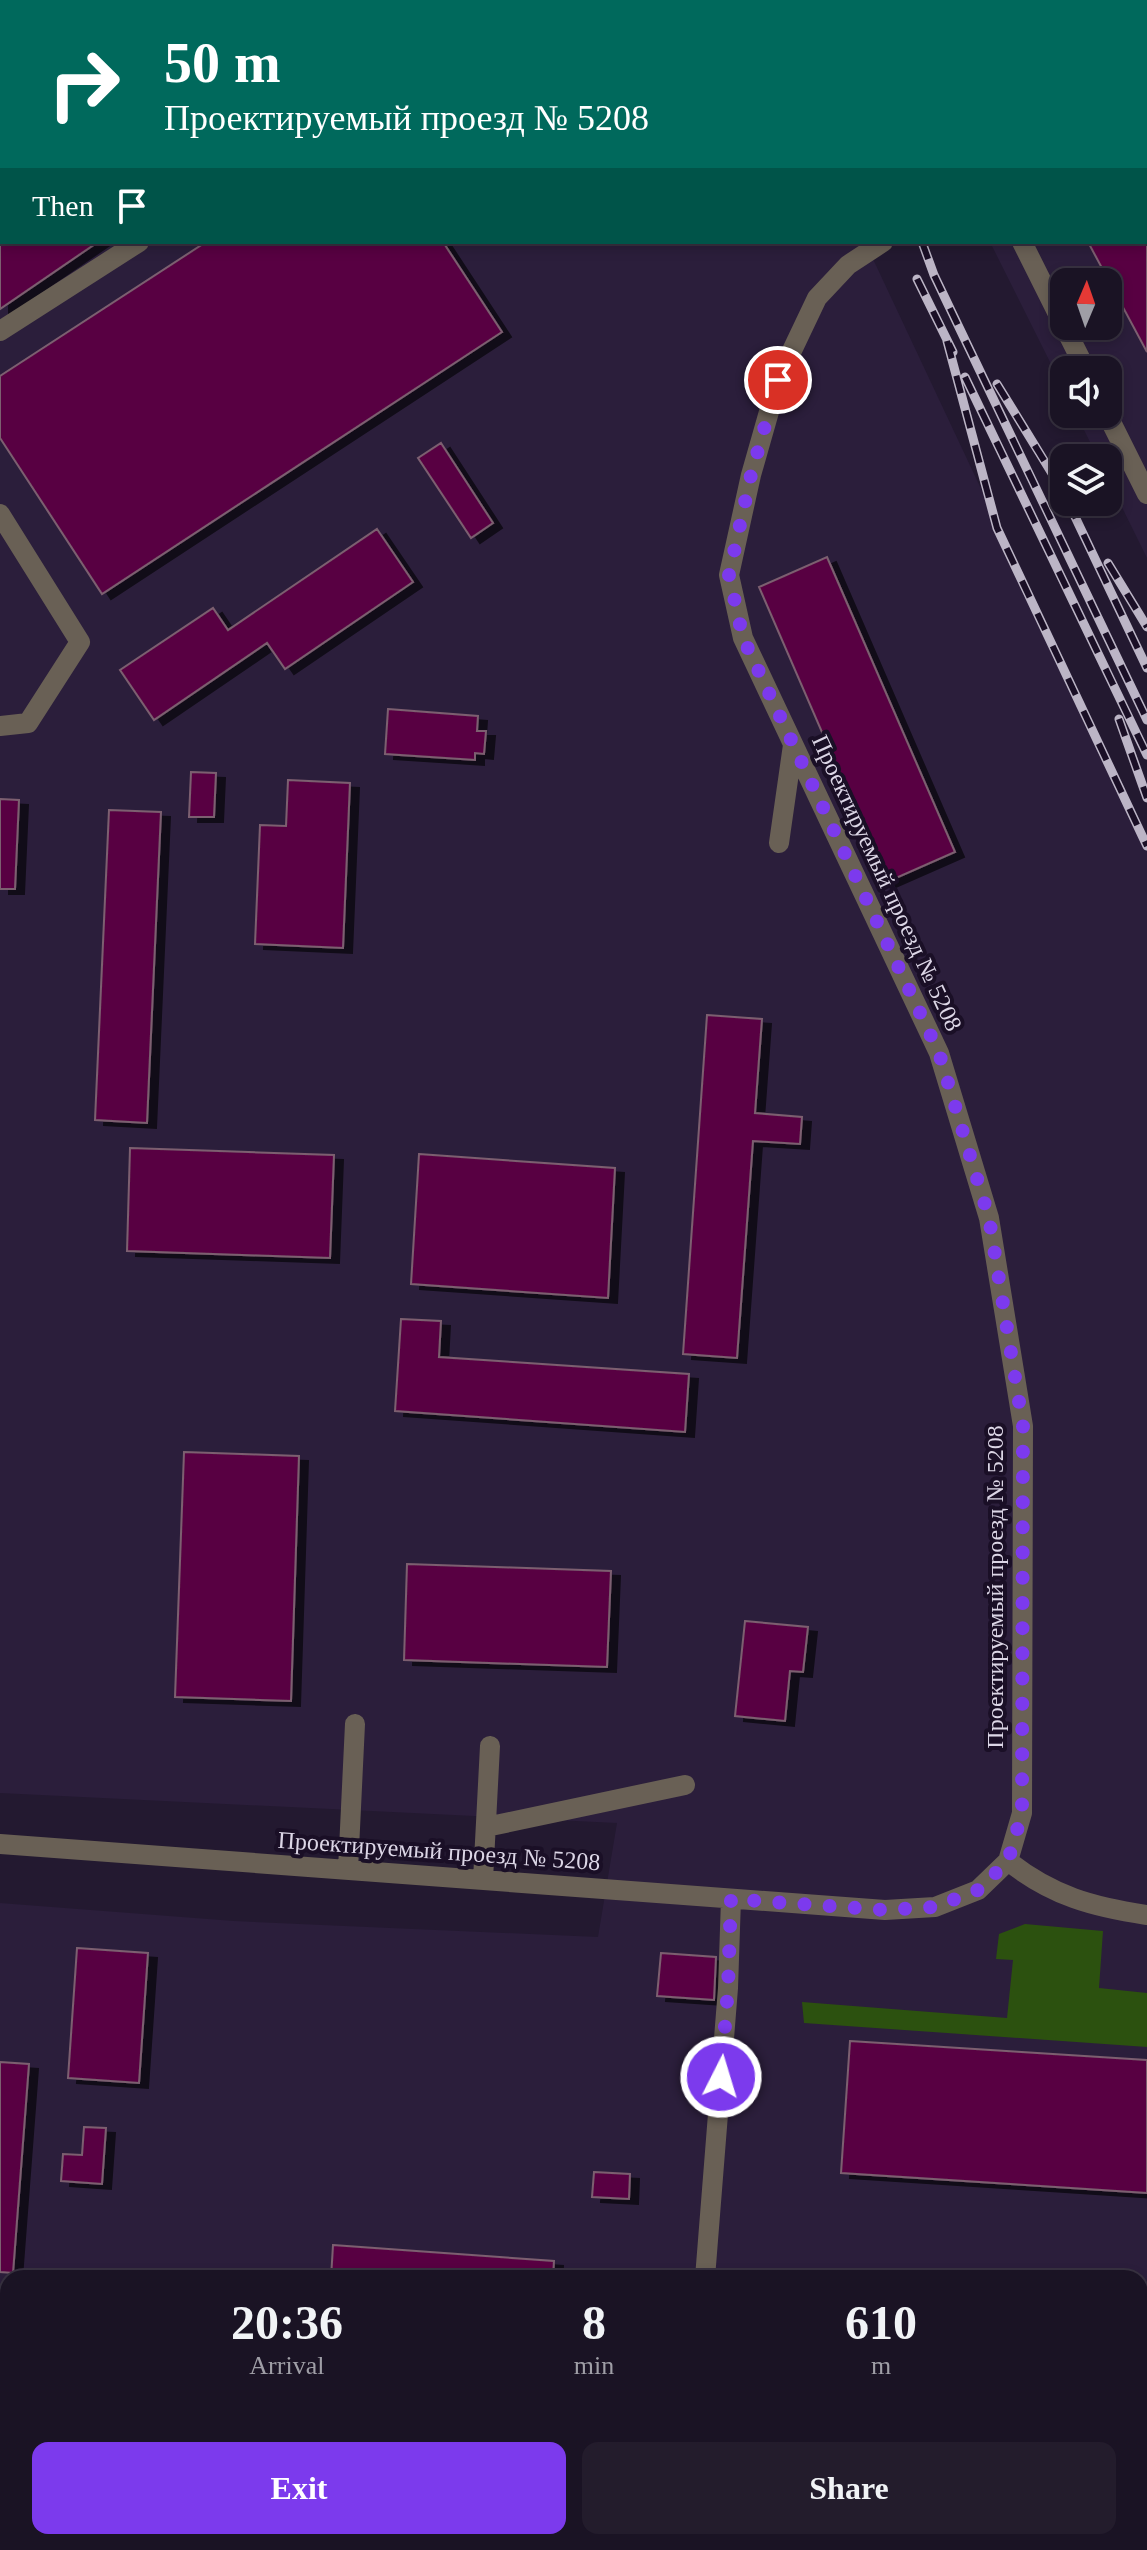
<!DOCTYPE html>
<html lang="en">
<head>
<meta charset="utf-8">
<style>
	body { margin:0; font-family:"Times New Roman",serif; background:#231c2c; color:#f1f3f6; height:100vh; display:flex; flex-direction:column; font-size:30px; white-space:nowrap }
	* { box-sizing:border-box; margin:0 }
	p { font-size:26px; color:#9f9ea6 }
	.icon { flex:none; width:44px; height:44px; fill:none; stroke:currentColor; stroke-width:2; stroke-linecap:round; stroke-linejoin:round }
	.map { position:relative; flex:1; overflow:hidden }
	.details { position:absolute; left:0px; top:2270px; width:1148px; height:280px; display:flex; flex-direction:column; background:#1a1324; border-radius:24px 24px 0 0; box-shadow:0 4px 12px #0003,0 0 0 2px #383241 }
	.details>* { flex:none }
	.top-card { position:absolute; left:0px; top:0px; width:1148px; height:244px; box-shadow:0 4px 12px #0003,0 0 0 2px #383241; background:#00695c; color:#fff; overflow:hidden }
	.needle { width:52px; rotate:2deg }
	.fabs { position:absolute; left:1050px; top:268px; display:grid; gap:16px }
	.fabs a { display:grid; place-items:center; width:72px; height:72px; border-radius:16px; background:#1a1324; box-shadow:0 4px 12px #0003,0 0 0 2px #383241; font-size:40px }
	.pin { position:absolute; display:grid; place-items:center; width:68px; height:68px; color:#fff; margin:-34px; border:4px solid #fff; border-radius:50%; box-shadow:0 2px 8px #0007 }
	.me { position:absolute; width:88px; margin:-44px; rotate:5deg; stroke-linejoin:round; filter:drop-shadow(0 0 6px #0008) }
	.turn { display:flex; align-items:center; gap:28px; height:168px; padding:0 32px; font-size:36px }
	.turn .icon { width:104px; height:104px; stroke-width:2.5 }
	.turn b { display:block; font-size:56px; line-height:68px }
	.then { display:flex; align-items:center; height:76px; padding:0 32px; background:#0003; gap:16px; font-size:30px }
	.eta { display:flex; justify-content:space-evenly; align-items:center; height:136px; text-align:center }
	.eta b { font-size:48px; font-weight:600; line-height:56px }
	.primary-button { display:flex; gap:16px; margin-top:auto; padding:16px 32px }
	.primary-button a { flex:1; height:92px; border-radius:16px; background:#7c3aed; color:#fff; font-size:32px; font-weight:600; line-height:92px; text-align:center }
	.primary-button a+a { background:#231c2c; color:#f1f3f6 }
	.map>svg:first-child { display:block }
</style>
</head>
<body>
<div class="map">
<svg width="1147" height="2550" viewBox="0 0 1147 2550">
	<defs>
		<filter id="shadow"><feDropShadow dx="9" dy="5" stdDeviation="0" flood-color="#0009"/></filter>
	</defs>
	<rect width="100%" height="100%" fill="#231930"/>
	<!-- built -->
	<path fill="#2b1e3b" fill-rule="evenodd" d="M0,0H751L752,2H2V242H865L1147,842V2550H0V1903L234,1921L598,1937L617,1823L0,1793ZM8,2278H1140V2542H8Z
		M819,0H1147V96L1146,2Z
		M1147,158V558L1108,479V458H1098L1076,414H1108V370H1064V390L990,242H1146ZM1064,282H1108V326H1064Z"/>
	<!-- forest -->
	<path fill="#2c510f" d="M1025,1924L1103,1931L1099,1988L1147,1993V2047L804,2023L802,2002L1007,2018L1013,1960L996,1959L999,1934Z"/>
	<!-- building -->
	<path fill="#590642" stroke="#7c5f70" stroke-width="2" filter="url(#shadow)" d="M0,242H98L0,309Z
		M206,242H443L502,332L102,594L0,438V376Z
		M1088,242H1147V352Z
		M441,443L493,523L471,538L418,458Z
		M377,529L413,582L285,669L267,643L154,720L120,670L213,608L228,630Z
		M827,557L955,852L887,882L759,587Z
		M388,709L478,716L477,731H486L484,754L475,753V760L385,754Z
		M191,772L216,773L214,817H189Z
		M288,780L350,783L343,948L255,944L260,825L286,826Z
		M0,799L19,800L15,889H0Z
		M109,810L161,812L147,1123L95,1120Z
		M707,1015L762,1019L755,1113L802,1117L800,1144L753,1141L737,1358L683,1354Z
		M130,1148L334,1155L330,1258L127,1251Z
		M419,1154L615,1168L608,1298L411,1284Z
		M401,1319L441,1321L439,1357L689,1374L685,1432L395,1411Z
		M184,1452L299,1456L291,1701L175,1697Z
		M407,1564L611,1571L607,1667L404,1660Z
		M745,1621L808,1627L803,1672L790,1671L785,1721L735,1716Z
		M77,1948L148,1953L139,2083L68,2078Z
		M661,1953L716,1957L714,2000L657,1996Z
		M850,2041L1147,2060V2193L841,2173Z
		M0,2062L29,2064L13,2273L0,2272Z
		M84,2127L106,2128L102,2184L61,2181L63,2154L82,2155Z
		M594,2172L630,2174L629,2199L592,2197Z
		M333,2245L554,2261L553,2278H331Z"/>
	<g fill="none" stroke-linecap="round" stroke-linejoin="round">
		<!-- path -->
		<path stroke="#665d72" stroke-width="4" stroke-dasharray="4 4" stroke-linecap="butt" d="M1146,141H1147"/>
		<!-- minor -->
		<path stroke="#696055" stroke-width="20" d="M980,0L981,2
			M1146,58L1147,57
			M1146,109H1147
			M1022,242L1086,370
			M0,331L139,242
			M1107,414L1147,494
			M0,514L80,642L28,723L0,726
			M779,843L793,745
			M486,1827L685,1785
			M0,1844L885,1910L935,1907L978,1890L1008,1861L1022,1813L1023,1426L989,1218L939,1053L743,638L729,575L751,475L778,380L817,298L848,265L883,242
			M1008,1861C1052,1896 1093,1907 1147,1915
			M348,1870L355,1724
			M483,1880L490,1746
			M705,2278L728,1988L731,1899
			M690,2550L691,2542"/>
		<!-- rail casing -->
		<g stroke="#bcb5c6" stroke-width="9">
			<path id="rail" d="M806,0L807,2
				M922,242L934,275L1147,720
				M917,279L953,352
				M947,341L997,528L1147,846
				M965,377L1147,755
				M997,384L1064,493
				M1068,502L1147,668
				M1108,563L1147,627
				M1119,719L1147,798"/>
		</g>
		<!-- rail -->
		<use href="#rail" stroke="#1a0f26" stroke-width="6" stroke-dasharray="18" stroke-linecap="butt"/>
	</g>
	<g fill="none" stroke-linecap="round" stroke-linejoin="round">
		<!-- route -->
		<path stroke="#7c3aed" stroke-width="14" stroke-dasharray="0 25.2" d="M721,2077L728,1988L731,1899L885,1910L935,1907L978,1890L1008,1861L1022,1813L1023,1426L989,1218L939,1053L743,638L729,575L751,475L778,380"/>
	</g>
	<g text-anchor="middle" stroke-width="8" stroke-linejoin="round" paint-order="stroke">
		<!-- street labels -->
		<g font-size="24" fill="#dcd6e6" stroke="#1a0f26">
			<text transform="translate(887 883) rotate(65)" y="8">Проектируемый проезд № 5208</text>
			<text transform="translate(995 1587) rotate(-90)" y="8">Проектируемый проезд № 5208</text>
			<text transform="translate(439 1851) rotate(4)" y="8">Проектируемый проезд № 5208</text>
		</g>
	</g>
</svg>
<div class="fabs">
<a><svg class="needle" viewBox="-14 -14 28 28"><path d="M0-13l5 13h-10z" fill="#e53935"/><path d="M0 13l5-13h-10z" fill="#9f9ea6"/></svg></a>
<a><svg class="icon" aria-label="sound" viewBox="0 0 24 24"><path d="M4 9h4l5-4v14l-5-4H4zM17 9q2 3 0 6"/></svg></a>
<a><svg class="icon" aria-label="layers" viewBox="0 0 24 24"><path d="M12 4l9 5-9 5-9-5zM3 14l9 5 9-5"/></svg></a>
</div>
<div class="pin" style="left:778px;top:380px;background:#d93025"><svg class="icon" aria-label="arrive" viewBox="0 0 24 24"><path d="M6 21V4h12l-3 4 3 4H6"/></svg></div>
<svg class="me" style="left:721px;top:2077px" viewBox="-20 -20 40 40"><circle r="17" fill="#7c3aed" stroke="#fff" stroke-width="3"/><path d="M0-11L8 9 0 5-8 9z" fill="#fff"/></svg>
<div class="top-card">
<div class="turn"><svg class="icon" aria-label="right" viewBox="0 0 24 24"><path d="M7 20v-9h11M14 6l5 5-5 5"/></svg><div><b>50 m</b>Проектируемый проезд № 5208</div></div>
<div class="then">Then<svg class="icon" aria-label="arrive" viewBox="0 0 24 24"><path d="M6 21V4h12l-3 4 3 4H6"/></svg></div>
</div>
<section class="details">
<div class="eta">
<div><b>20:36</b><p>Arrival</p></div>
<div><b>8</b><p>min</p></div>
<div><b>610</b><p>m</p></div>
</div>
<div class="primary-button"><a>Exit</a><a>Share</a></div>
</section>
</div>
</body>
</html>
